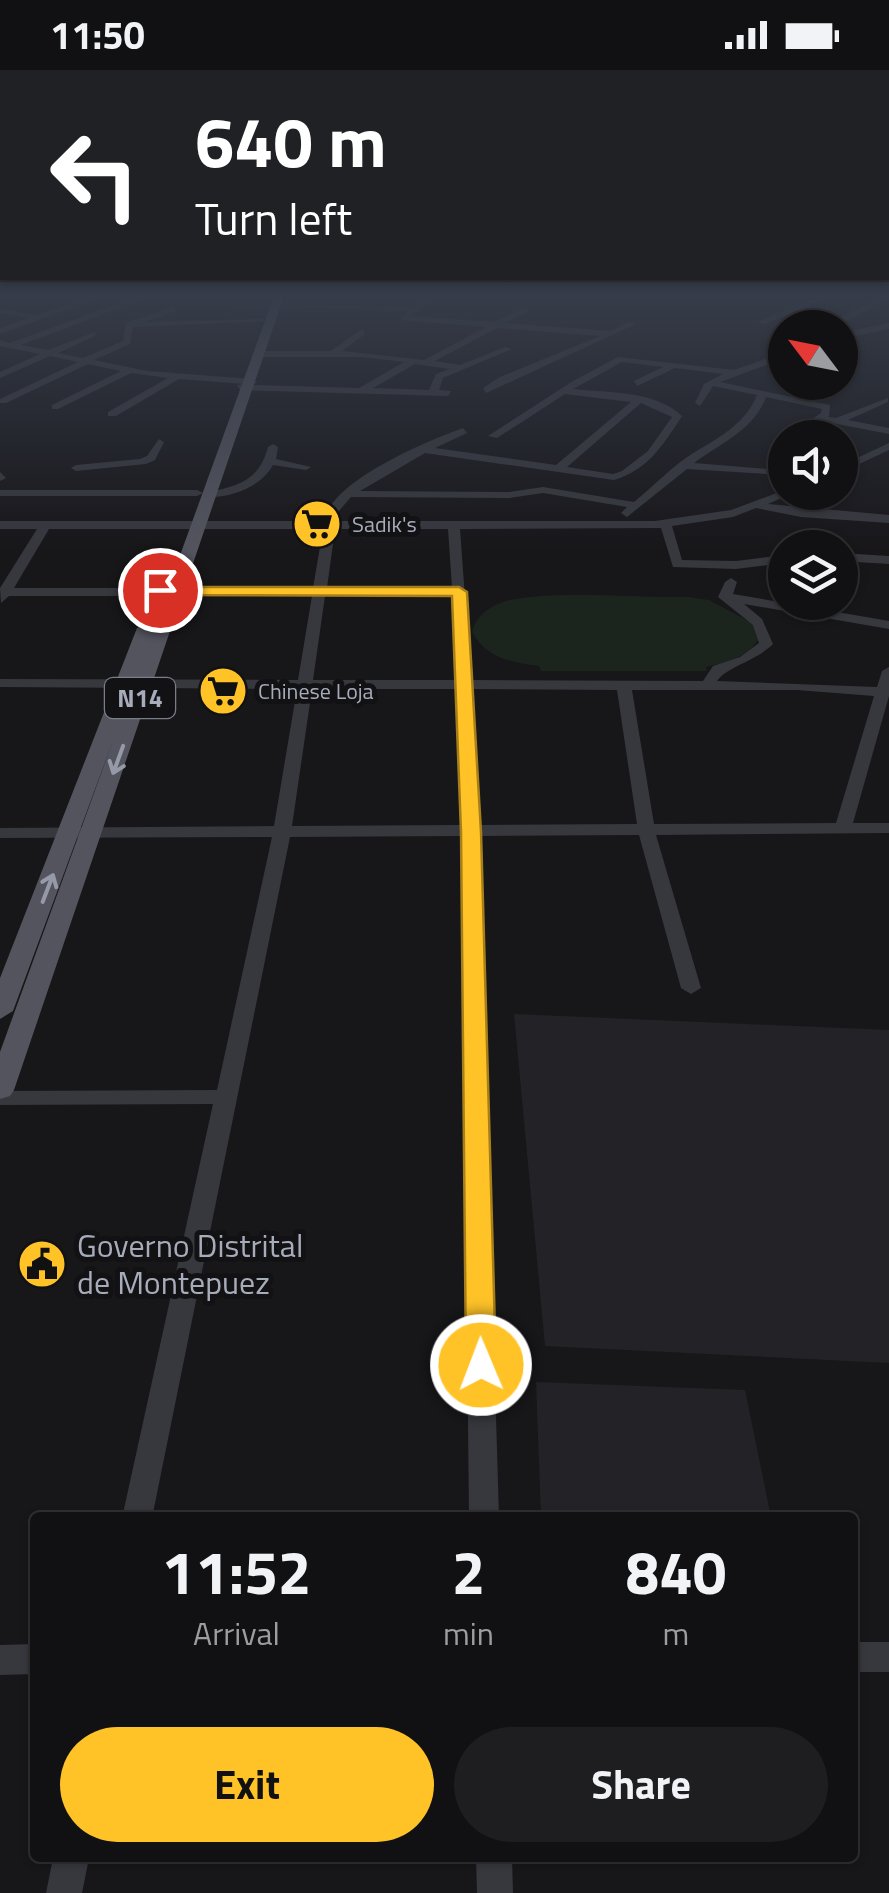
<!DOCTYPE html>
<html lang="en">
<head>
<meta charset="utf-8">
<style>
	body { margin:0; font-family:"Titillium Web",sans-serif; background:#1e1e21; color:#f1f3f6; height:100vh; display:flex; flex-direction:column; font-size:38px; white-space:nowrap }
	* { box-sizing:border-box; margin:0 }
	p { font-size:32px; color:#9c9da0 }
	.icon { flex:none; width:55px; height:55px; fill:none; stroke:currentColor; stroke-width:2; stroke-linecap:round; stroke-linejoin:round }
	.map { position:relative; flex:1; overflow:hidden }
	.details { position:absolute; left:30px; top:1442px; width:828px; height:350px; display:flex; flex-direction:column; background:#111013; border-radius:10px; box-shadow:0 2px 8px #0004,0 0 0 2px #303033 }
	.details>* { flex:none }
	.top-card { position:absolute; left:0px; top:0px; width:890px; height:210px; box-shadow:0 2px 8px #0004,0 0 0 2px #303033; background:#202124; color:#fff; overflow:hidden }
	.needle { width:65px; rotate:302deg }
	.fabs { position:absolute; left:768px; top:240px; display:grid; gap:20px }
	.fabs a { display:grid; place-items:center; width:90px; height:90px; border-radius:50%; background:#111013; box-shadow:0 2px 8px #0004,0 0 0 2px #303033; font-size:50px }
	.pin { position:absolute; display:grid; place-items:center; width:85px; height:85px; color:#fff; margin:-42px; border:5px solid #fff; border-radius:50%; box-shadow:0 2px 10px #0007 }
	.me { position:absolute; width:110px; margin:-55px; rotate:359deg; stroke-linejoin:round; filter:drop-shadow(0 0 8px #0008) }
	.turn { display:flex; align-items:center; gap:35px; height:210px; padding:0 30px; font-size:45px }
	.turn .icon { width:130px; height:130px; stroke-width:2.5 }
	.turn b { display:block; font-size:70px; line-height:85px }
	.eta { display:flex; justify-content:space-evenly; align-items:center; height:170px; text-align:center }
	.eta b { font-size:60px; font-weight:700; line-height:70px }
	.cta { display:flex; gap:20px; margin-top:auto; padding:20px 30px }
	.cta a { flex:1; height:115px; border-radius:60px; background:#ffc328; color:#111; font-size:40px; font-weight:700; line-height:115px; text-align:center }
	.cta a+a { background:#1e1e21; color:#f1f3f6 }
	.status { display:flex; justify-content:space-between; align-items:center; height:70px; padding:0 50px; background:#111013; direction:ltr }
	.status svg { height:28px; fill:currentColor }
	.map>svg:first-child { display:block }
</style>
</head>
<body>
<div class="status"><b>11:50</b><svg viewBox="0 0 49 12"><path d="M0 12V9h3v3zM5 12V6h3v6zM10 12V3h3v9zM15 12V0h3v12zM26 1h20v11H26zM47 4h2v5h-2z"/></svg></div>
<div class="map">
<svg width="889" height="1823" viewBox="0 0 889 1823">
	<rect width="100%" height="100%" fill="#171619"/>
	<!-- built -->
	<path fill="#232226" d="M514,944L889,960V1293L545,1276Z
		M536,1312L745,1320L771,1447H541Z"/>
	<!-- green -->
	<path fill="#1c241e" d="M689,527L709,530L756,555L760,567C749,587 727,592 706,597L707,601H541L539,596C512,593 486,588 472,562C476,546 487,538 503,532C540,519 645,528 689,527Z"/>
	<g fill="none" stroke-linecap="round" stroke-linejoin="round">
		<!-- minor -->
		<path fill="#37383e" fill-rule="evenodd" d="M92,226H104L0,264V258L29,248L0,243V239L37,245Z
			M139,226H151L21,275L48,280L95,262V266L58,283L83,288L123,271L126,253L173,237L176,241L145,252L262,249L266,251L133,257L130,274L94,290L147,301L252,309L257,312L253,315L359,318L404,292L362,287H262L258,284L262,281H331L362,259L365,264L342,281L424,290L486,257L400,250L407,241L202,233L413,237L427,228L430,232L411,246L494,252L526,237L529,241L505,253L610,261L629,252L636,254L486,323L483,318L500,307L600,266L497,258L435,291L460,295L505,277L512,279L443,308L439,320L451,321L448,326L240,320L237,315L245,314L179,309L116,346H108V342L168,308L131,303L58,339H52V335L121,301L88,294L6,333H0V329L78,292L50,286L0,308V302L40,284L0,276V270L10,273ZM415,294L450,299L436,304L429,320L373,318Z
			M821,226H832L765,254L758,252Z
			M883,226H889V229L832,258H820Z
			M889,253V259L840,269V263Z
			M785,282V288L720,312L830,335L829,347L836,348L888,328V332L848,350L889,358V364L822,351L798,368H785L821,343L822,339L766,327C754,360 720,373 694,393L779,400L783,401V405L687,399L627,447L621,443L627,437L543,423L509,428L351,427L338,442L336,451H655L731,440L785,420L795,422L768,434L889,445V453L801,447L756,438L733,447L672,456L682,490L736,491L785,485V493L736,499L673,497L661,458L460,459L471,610L703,611L713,596L740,587L759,573L753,555L718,527L725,512L731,508L737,512L733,524L889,551V559L744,534L762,549L773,574C756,591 726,597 717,611L877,617L882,601L889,597V626L853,753H889V763L656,765L701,918L691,924L681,918L639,765L479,766L499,1448H469L462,766L290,767L152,1448H122L213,1034L0,1035V1021L217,1020L272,767L0,768V758L274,756L297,619L0,617V609L298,610L312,526H9L1,533L0,518L37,459H0V451H324C331,411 427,371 463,358L467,363L435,378L556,395L631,332L565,324L497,368L488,366L573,311L618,287L734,300ZM622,292L663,297L634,311L637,316L675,298L723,304L704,314L695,333L700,336L713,316L757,325C747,352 719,368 695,382C673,395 654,416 634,432L543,417L509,422L360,421L425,383L614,410C648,400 663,375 682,346C655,320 608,323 573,319ZM641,333L672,347L648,381L622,401L613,404L567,397ZM49,459H323L313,518H14ZM335,459H448L452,518H327ZM325,526H452L456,610H313ZM312,619H457L462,755L292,756ZM472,619L617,620L637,754L479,755ZM632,620H797L874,626L836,753L654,754Z
			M159,369L164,372L155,390L146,394L76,401L71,398L76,395L140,389L147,386Z
			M889,373V380L840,403V396Z
			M273,374L278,377L276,389L311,397L306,400L273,395C261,417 231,428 206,427V423C239,415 259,411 268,377Z
			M0,402L6,408L0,411Z
			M0,420H197L203,423L197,426H0Z
			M840,483L889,486V494L840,491Z
			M852,1572H889V1602H852Z
			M35,1574V1604L0,1605V1575Z
			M53,1788H89L82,1823H46Z
			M476,1788H512L513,1823H477Z"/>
		<!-- major -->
		<path fill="#53545e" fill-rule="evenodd" d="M274,226H284L14,1020L10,1026L0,1029V982L114,668L13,941L0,949V908L137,558L146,553L154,557Z"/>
	</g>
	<!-- one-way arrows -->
	<defs><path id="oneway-shaft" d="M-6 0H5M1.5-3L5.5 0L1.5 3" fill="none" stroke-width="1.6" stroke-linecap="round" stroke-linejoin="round" transform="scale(2.5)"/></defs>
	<g stroke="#969aa8">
		<use href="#oneway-shaft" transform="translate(118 690) rotate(110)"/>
		<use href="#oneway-shaft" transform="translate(48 818) rotate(-69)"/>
	</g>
	<!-- sky -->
	<linearGradient id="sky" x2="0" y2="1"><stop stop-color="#0d0c0e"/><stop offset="0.47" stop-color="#363c49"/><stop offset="1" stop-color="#363c49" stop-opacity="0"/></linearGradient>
	<rect width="889" height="481" fill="url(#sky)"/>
	<!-- route -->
	<path fill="#ffc328" stroke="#a67f1a" stroke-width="2.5" d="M155,517H459L467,522L481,762L496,1295L492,1304L481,1308L470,1304L466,1295L461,762L452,526L160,525L155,523Z"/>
	<!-- icons -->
	<defs>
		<g id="supermarket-disc" transform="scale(2.5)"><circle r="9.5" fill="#ffc328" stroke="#121114"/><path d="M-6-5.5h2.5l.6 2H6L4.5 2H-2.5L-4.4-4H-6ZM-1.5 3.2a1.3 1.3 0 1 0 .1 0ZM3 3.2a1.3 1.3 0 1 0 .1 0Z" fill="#111"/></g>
		<g id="civic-disc" transform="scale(2.5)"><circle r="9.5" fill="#ffc328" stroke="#121114"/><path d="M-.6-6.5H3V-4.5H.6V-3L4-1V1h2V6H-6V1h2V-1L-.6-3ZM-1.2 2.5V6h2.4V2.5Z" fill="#111"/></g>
	</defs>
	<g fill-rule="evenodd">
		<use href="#supermarket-disc" x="317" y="454"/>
		<use href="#supermarket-disc" x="223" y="621"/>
		<use href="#civic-disc" x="42" y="1194"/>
	</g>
	<g text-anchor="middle" stroke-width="10" stroke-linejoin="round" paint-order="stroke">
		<!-- far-poi labels -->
		<g font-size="22" fill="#a7acba" stroke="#121114" text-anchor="start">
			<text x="352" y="462">Sadik's</text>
			<text x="258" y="629">Chinese Loja</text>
		</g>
		<!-- shield labels -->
		<rect fill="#121114" stroke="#7a7e88" stroke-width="2.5" x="105" y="608" width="70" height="40" rx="8"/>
		<g font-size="25" font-weight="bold" fill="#a7acba">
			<text x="140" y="637">N14</text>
		</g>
		<!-- near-poi labels -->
		<g font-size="32" fill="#a7acba" stroke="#121114" text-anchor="start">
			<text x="77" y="1187">Governo Distrital<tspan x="77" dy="37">de Montepuez</tspan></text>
		</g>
	</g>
</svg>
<div class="fabs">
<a><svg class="needle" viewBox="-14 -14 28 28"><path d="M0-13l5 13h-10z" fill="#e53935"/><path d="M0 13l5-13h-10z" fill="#9c9da0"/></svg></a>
<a><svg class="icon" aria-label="sound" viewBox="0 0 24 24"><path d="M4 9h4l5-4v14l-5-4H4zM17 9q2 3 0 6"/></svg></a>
<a><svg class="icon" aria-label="layers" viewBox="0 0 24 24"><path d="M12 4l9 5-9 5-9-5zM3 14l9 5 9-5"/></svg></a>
</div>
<div class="pin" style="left:160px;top:520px;background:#d93025"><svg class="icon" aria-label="arrive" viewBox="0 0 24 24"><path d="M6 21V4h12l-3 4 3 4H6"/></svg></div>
<svg class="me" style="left:481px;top:1295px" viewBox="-20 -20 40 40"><circle r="17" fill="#ffc328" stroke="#fff" stroke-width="3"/><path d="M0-11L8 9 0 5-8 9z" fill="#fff"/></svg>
<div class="top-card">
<div class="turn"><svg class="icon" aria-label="left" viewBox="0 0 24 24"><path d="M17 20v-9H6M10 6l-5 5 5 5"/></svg><div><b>640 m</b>Turn left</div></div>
</div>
<section class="details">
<div class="eta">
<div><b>11:52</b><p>Arrival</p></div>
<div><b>2</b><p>min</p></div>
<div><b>840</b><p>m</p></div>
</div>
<div class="cta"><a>Exit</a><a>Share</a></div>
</section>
</div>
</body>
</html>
